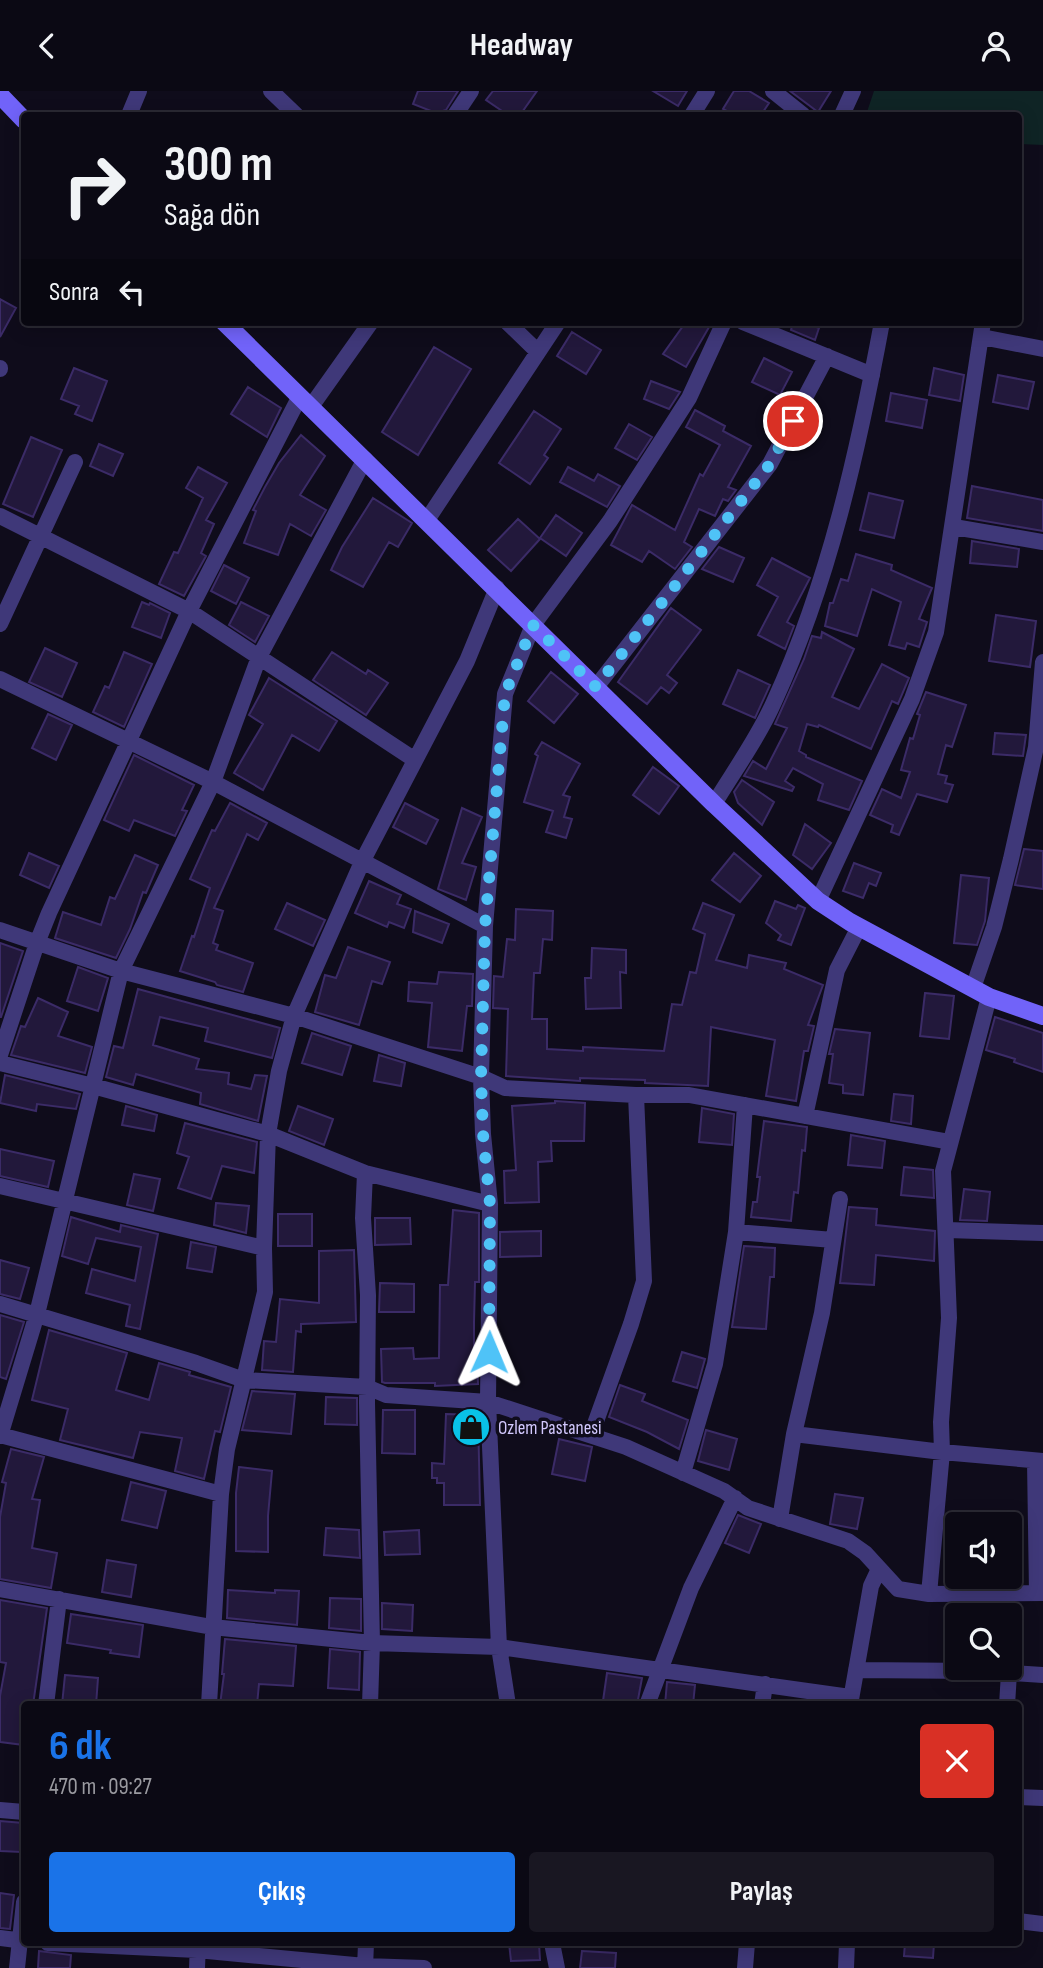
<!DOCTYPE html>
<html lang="tr">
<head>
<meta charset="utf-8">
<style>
	body { margin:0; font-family:"Sofia Sans Condensed",sans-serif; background:#191722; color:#f1f3f6; height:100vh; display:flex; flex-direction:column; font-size:26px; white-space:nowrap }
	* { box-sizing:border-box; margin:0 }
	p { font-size:23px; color:#9a9aa0 }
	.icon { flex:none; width:38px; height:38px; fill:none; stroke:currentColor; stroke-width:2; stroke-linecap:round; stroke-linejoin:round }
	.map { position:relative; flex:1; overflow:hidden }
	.panel { position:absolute; left:21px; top:1610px; width:1001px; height:245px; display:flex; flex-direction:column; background:#0b0914; border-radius:7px; box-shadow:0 4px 18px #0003,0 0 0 2px #2b2a34 }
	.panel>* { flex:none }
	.top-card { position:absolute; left:21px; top:21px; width:1001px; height:214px; border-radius:7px; box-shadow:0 4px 18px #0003,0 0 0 2px #2b2a34; background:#0b0914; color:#f1f3f6; overflow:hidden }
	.tools { position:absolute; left:945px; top:1421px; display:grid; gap:14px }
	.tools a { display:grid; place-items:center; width:77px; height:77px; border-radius:7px; background:#0b0914; box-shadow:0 4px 18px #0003,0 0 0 2px #2b2a34; font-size:35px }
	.pin { position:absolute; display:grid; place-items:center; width:60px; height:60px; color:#fff; margin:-30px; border:4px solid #fff; border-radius:50%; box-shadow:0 2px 7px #0007 }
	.me { position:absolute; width:77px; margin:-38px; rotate:1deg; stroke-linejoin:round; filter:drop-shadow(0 0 5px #0008) }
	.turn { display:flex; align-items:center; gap:24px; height:147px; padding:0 28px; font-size:32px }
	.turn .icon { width:91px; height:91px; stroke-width:2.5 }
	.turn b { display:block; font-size:49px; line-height:60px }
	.then { display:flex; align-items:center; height:66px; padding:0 28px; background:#0003; gap:14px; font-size:26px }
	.round { display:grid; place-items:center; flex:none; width:74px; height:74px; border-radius:7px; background:#191722 }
	.headline { display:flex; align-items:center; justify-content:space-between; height:119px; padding:0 28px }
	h1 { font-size:42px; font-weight:700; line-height:52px; color:#1a73e8 }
	.action { display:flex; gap:14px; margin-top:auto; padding:14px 28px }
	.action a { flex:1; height:80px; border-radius:7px; background:#1a73e8; color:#fff; font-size:28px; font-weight:700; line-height:80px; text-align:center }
	.action a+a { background:#191722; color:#f1f3f6 }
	header { display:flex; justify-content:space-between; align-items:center; height:91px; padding:0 28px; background:#0b0914; font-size:32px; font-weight:700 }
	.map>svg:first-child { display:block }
</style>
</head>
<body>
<header><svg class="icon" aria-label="back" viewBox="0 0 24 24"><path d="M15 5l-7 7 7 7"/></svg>Headway<svg class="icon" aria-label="person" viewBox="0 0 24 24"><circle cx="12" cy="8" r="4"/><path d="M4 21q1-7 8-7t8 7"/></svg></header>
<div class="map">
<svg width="1043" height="1877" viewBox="0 0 1043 1877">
	<rect width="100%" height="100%" fill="#0f0c1b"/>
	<!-- green -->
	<path fill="#0f2425" d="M874,0H1043V54L1019,53L1018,24H866Z"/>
	<!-- building -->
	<path fill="#22183b" stroke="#3b2b67" stroke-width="2" d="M418,0H458L446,19L436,22L413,13Z
		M493,0H537L520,24H508L486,9Z
		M653,0H687L678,15Z
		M734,0H749L769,12L761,24H734L723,18Z
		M790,0H831L818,21Z
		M0,208L16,217L0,246Z
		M676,231H712L686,276L663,263L683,235Z
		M793,231H818L816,236L819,237L815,249L791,239Z
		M572,241L601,259L586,283L557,265Z
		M434,256L471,278L418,364L382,341Z
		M764,267L792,281L780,304L752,291Z
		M74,277L107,290L92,330L75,323L79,315L61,308Z
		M934,277L964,284L960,310L929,304Z
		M998,284L1034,291L1028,318L993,311Z
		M651,290L680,301L669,318L644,308Z
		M248,296L281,317L267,346L231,323Z
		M891,302L927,309L922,337L886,330Z
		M695,319L725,335L723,340L751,355L728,396L736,399L728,410L723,408L715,425L699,418L684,451L692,456L675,478L649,460L642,471L611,454L632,414L675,439L700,383L703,385L720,354L686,336Z
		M534,320L561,338L544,364L548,367L530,393L499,372Z
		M629,333L652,346L637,369L615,357Z
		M301,344L325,365L300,404L326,419L311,445L290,433L278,464L244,452L256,420L253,419L265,396L279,372Z
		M31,346L62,359L33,426L3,413Z
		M99,353L123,363L113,385L90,375Z
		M198,376L227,392L206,429L214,433L201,462L206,465L184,505L159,493L174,461L178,462L203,407L186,397Z
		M568,376L594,390L598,383L620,395L607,416L560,391Z
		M972,395L1043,409V440L967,427Z
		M869,402L903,410L894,447L860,439Z
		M373,407L412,432L398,456L389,451L363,496L331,479L342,456Z
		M556,424L582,442L566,465L540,447Z
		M518,428L540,448L511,480L488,459Z
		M972,450L1019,458L1017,476L970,472Z
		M719,456L744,467L733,491L702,478Z
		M856,463L892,474L891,479L932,497L919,528L927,531L919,556L907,552L905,558L889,554L901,511L872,498L857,545L825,535L830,512H833L841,488L848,490Z
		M772,467L810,487L787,531L794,535L785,558L758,544L778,506L757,494Z
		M224,474L249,487L236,513L211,500Z
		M142,511L149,514L150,512L170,522L161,547L132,536Z
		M241,511L269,525L255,551L229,534Z
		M671,517L701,539L667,584L677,592L669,602L661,596L647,613L618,591Z
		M996,524L1036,530L1030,576L989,570Z
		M822,541L854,558L832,606L859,618L882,573L909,587L898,613L892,610L871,658L819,634L818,636L807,633L799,660L806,664V666L862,690L849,719L818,709L823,693L793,677L785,690L794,696L792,700L744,685L753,670L766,678L787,637L775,633L804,568L812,545L821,547Z
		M45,557L77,572L62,606L29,591Z
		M124,561L152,573L124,636L93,621L105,595L109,597Z
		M332,561L366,583L368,579L388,592L366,624L313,589Z
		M738,579L770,594L755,627L723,613Z
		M551,581L578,603L554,632L528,610Z
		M269,587L337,630L319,660L292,644L263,699L234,682L263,633L249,624Z
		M926,601L966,614L952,656L946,654L938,683L947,685L945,692L953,694L947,711L917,703L899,744L891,741L893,734L870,724L882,698L901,707L910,681L901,679L910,647L913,648L920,624L917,623Z
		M48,623L72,634L56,669L32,657Z
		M995,642L1026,644L1023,665L993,663Z
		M542,651L580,673L563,704L570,706L564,726L572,728L566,747L546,741L553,720L524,711L538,665L535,663Z
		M134,664L194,694L182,719L187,720L175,745L134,729L129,740L104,729Z
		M653,676L679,695L659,723L633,704Z
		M742,689L774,711L762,734L738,712L734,701Z
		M230,712L267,732L258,749L247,743L214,817L223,820L213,852L218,854L216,859L253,872L243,901L217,894L215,891L180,880L192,845L194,846L210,797L190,788L212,739L215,740Z
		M405,712L438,729L426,753L393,736Z
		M462,717L482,726L462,772L476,776L466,809L438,798Z
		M805,733L831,752L812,778L793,764Z
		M1024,758L1043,760V798L1015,794Z
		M29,762L59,775L49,797L20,784Z
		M734,762L761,785L740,811L712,789Z
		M135,764L158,774L146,802L143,801L130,838L116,867L55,847L63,821L101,834L110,806L115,808Z
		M854,772L881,782L876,795L869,792L863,807L843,800Z
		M961,784L989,787L985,830L977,854L954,852Z
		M369,790L401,804L397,813L411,818L404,837L389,831L387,836L355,822Z
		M775,810L796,818L798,814L805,817L791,854L778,849L781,844L766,832Z
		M287,812L325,829L313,855L275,838Z
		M703,812L734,824L716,869L747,877L749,864L786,872L784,878L823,894L808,934L814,935L808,960H804L796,1010L766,1005L775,949L711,936L708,995L645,992V989L580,987V990L506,985L508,918L493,917L494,885L503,886L507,848L515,849L516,818L553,820L552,849L543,848L540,882H534L532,928H547V958L583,960V956L664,960L672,913L682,914L690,881L696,882L705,843L693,838Z
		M415,820L449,833L442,852L413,841Z
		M0,852L23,860L1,926H0Z
		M348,856L390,871L382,893L372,890L359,934L315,921L325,884L336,887Z
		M592,857L626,859V882L620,881L621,917L586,918L585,887H591Z
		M78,876L108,887L98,920L67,910Z
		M439,881L473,883L472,915H467L462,960L428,956L432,912L408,910L409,891L437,893Z
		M138,898L280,937L272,967L205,950L208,937L160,926L153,954L199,968L196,978L229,982L228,993L251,998L255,984L267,985L258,1030L200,1013L201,1002L136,983L133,994L106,986L114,955L123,957Z
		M925,902L954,905L949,948L920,945Z
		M38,907L68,921L58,945L92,956L85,982L11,964L21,935L25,936Z
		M995,926L1043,942V981L1014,971L1015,968L986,959Z
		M835,938L870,942L863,1004L843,1002V994L829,992L833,963H829Z
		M312,942L351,955L342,984L302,972Z
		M379,964L405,972L401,995L374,990Z
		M5,984L80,1003L76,1018L37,1013L36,1020L0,1012Z
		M894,1003L913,1005L911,1033L891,1030Z
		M555,1010L585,1012L584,1050H551L552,1070L538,1071L539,1111L505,1112L504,1080L516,1079L512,1015L555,1012Z
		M126,1015L157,1024L154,1040L122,1034Z
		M298,1015L333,1028L324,1054L289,1040Z
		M702,1017L734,1023L732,1054L699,1051Z
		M764,1030L807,1036L805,1060L802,1059L798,1102L794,1101L791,1130L751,1126L753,1111H757L760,1086H757Z
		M185,1032L257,1051L254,1082L222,1075L211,1108L178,1097L189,1066L177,1062Z
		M851,1044L885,1050L882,1077L848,1074Z
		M0,1058L54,1070L48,1096L0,1085Z
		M904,1076L933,1079L934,1107L901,1104Z
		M134,1083L160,1088L153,1120L127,1114Z
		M964,1098L990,1101L987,1130L960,1129Z
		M216,1112L249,1115L246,1142L214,1134Z
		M849,1116L877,1118L876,1134L935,1140L934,1170L876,1164L874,1194L840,1192Z
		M453,1119L479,1122V1191H475L474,1231V1266H477L478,1293L435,1295V1292H385L382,1291L381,1258L413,1257L414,1268L439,1267L440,1194H448Z
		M278,1123H312V1155H278Z
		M71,1126L120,1141L121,1134L158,1143L140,1238L126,1235L130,1214L86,1202L92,1178L135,1190L141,1156L96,1147L88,1173L62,1165Z
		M375,1127H410L411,1153L375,1154Z
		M541,1140V1165L500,1166V1141Z
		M191,1151L216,1156L212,1181L187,1177Z
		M744,1155L775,1157L774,1186H770L766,1238L732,1236Z
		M354,1159L356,1231L301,1233V1241L296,1240L293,1281L262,1279L264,1250L276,1251L280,1208L319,1212V1160Z
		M0,1169L29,1177L20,1208L0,1203Z
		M380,1192L414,1193V1221H379Z
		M0,1224L24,1231L6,1288L0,1286Z
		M49,1239L127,1262L116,1299L149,1309L159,1272L190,1281L189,1284L231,1296L220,1341L215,1340L204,1388L175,1380L182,1347L140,1341L133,1367L60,1349L68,1318L32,1309Z
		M682,1261L705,1268L697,1297L673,1290Z
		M620,1294L645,1303L642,1310L688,1329L679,1358L647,1341L609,1326Z
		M252,1300L295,1303L291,1343L242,1339Z
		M326,1306L357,1307V1334L325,1333Z
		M383,1319H415V1363L382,1362Z
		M446,1323L478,1324L480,1414H444V1392H437V1387H432V1372L444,1373Z
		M706,1339L737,1348L729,1379L698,1370Z
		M559,1348L592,1356L585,1390L552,1383Z
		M11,1358L44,1366L32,1408L40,1409L32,1457L57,1462L51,1497L0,1488V1426L6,1392L2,1391Z
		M239,1376L272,1380L268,1425V1461L236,1460V1402Z
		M131,1391L166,1400L157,1437L122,1429Z
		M835,1403L863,1407L857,1438L830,1433Z
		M738,1424L761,1433L749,1462L725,1452Z
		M326,1437L359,1439L360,1467L324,1464Z
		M419,1439L420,1463L385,1464L384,1441Z
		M107,1469L136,1474L131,1506L102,1501Z
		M228,1499L275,1502V1499L299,1500L297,1534L227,1527Z
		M330,1507L361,1508V1540L329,1537Z
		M0,1509L47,1517L33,1614H24V1654L0,1651V1605L6,1572L0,1571Z
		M382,1512L413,1514L412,1540L382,1538Z
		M71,1523L143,1534L139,1566L110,1562L111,1559L67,1552Z
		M225,1548L296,1555L293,1595L259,1593L257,1614H220L224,1583H222Z
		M330,1558L360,1561L359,1599L328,1597Z
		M607,1582L642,1587L637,1614L603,1610Z
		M65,1584L98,1587L96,1614H62Z
		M667,1591L695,1594L693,1614H665Z
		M0,1730L23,1732L21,1761L0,1760Z
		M0,1802L14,1804L10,1838L0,1837Z
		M509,1852H539L540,1869L511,1870Z
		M905,1852H934L933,1867L904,1865Z
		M39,1860L71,1864L70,1877H38Z
		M582,1860L616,1862L615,1877H580Z"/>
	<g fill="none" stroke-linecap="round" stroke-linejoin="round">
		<!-- street -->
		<path stroke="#3f3879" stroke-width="16" d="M271,0L296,24
			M773,0L803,24
			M129,24L139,0
			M455,24L471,0
			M692,24L707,0
			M842,24L853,0
			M507,231L538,261
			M743,231L872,284
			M982,246L1043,258
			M0,278V277
			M310,317L371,231
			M0,425L189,520L415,669
			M427,429L558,231
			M954,436L1043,451
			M0,533L75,371
			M0,588L213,691L485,835
			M596,596L770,373L827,265
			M714,713C734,680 758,647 774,611C829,491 858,360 882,231
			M818,810L912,608L936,541L983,231
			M0,839L121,880L294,925L481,986L505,997L636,1004H689L950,1051
			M973,897L994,836L1011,768L1036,656L1043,571
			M0,964L37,852L49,822L189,520L299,307
			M0,972L93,995L268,1043L365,1082L490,1113
			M805,1025L837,879L859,836
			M365,1082L363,1127L368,1204L367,1312L372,1552L370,1614
			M0,1095L264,1157
			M947,1139L1043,1142
			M736,1141L833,1149
			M0,1213L196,1272L244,1289L367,1296L386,1304L488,1311L626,1356L724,1400L748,1417L848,1450L865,1462L898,1498L929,1503L1043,1502
			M794,1343L942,1361L1043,1370
			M0,1344L221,1403
			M591,1344L631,1233L644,1190L636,1004
			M0,1345L37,1223L121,880L213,691L259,566L365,368
			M1035,1370L1037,1502
			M683,1382L715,1273L736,1141L745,1014
			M780,1428L794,1343L822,1222L840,1108
			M0,1498L212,1536L372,1552L499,1556L850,1606
			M929,1503L942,1361L941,1331L949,1227L943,1080L989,906
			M856,1579L978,1580L1043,1584
			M46,1614L59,1508
			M209,1614L221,1403L227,1358L265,1201L264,1157L268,1043L279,980L294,925L362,771L467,570L497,497
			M508,1614L499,1556L488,1311L490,1113L483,1043L481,986L485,835L505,603L533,534L610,430L689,307L724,231
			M647,1614L691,1497L735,1407
			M762,1614L765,1593
			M850,1614L871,1495L879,1478
			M1007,1614L1009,1582
			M1018,1706L1043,1707
			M0,1719L24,1721
			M1018,1830L1043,1833
			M0,1847L24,1850
			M48,1852L197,1859L365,1875L424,1877
			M552,1852L557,1877
			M17,1877L24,1811
			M197,1877L198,1852
			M365,1877L366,1852
			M745,1877L747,1852
			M846,1877L847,1852"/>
		<!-- secondary -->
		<path stroke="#7163f9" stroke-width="18" d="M0,4L24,29
			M224,231L714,713L818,810L850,831L989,906L1043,925"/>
	</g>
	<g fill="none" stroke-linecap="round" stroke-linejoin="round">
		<!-- route -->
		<path stroke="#4fc3f7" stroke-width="12" stroke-dasharray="0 21.6" d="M489,1261L490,1113L483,1043L481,986L485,835L505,603L533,534L596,596L770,373L793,330"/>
	</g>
	<!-- icons -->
	<defs>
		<g id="shop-disc" transform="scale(2.0125)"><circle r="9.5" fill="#09c2e8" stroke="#0f0c1b"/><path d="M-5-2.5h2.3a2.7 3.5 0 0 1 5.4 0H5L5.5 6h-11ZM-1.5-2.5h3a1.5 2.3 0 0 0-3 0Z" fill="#111"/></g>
	</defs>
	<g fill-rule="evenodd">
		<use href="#shop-disc" x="471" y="1336"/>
	</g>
	<g text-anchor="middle" stroke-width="7" stroke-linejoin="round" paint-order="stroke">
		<!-- poi labels -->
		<g font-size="19" fill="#d2c8fd" stroke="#0f0c1b" text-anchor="start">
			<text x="498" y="1343">Ozlem Pastanesi</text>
		</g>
	</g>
</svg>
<div class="tools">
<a><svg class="icon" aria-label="sound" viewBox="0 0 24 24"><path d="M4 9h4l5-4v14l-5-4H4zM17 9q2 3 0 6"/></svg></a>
<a><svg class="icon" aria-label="search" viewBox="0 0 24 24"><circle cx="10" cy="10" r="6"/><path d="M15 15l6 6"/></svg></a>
</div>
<div class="pin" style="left:793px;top:330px;background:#d93025"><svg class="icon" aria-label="arrive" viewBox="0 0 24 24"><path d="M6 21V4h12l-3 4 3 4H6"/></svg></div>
<svg class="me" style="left:489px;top:1261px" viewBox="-20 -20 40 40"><path d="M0-17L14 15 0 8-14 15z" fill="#4fc3f7" stroke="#fff" stroke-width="4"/></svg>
<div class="top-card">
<div class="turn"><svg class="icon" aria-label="right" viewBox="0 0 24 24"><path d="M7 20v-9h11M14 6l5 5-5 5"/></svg><div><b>300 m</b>Sağa dön</div></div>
<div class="then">Sonra<svg class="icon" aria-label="left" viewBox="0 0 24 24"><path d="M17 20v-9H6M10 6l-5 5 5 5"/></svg></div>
</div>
<section class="panel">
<div class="headline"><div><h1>6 dk</h1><p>470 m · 09:27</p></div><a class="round" style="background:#d93025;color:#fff"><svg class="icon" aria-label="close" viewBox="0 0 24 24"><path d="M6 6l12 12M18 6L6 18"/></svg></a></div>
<div class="action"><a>Çıkış</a><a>Paylaş</a></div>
</section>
</div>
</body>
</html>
